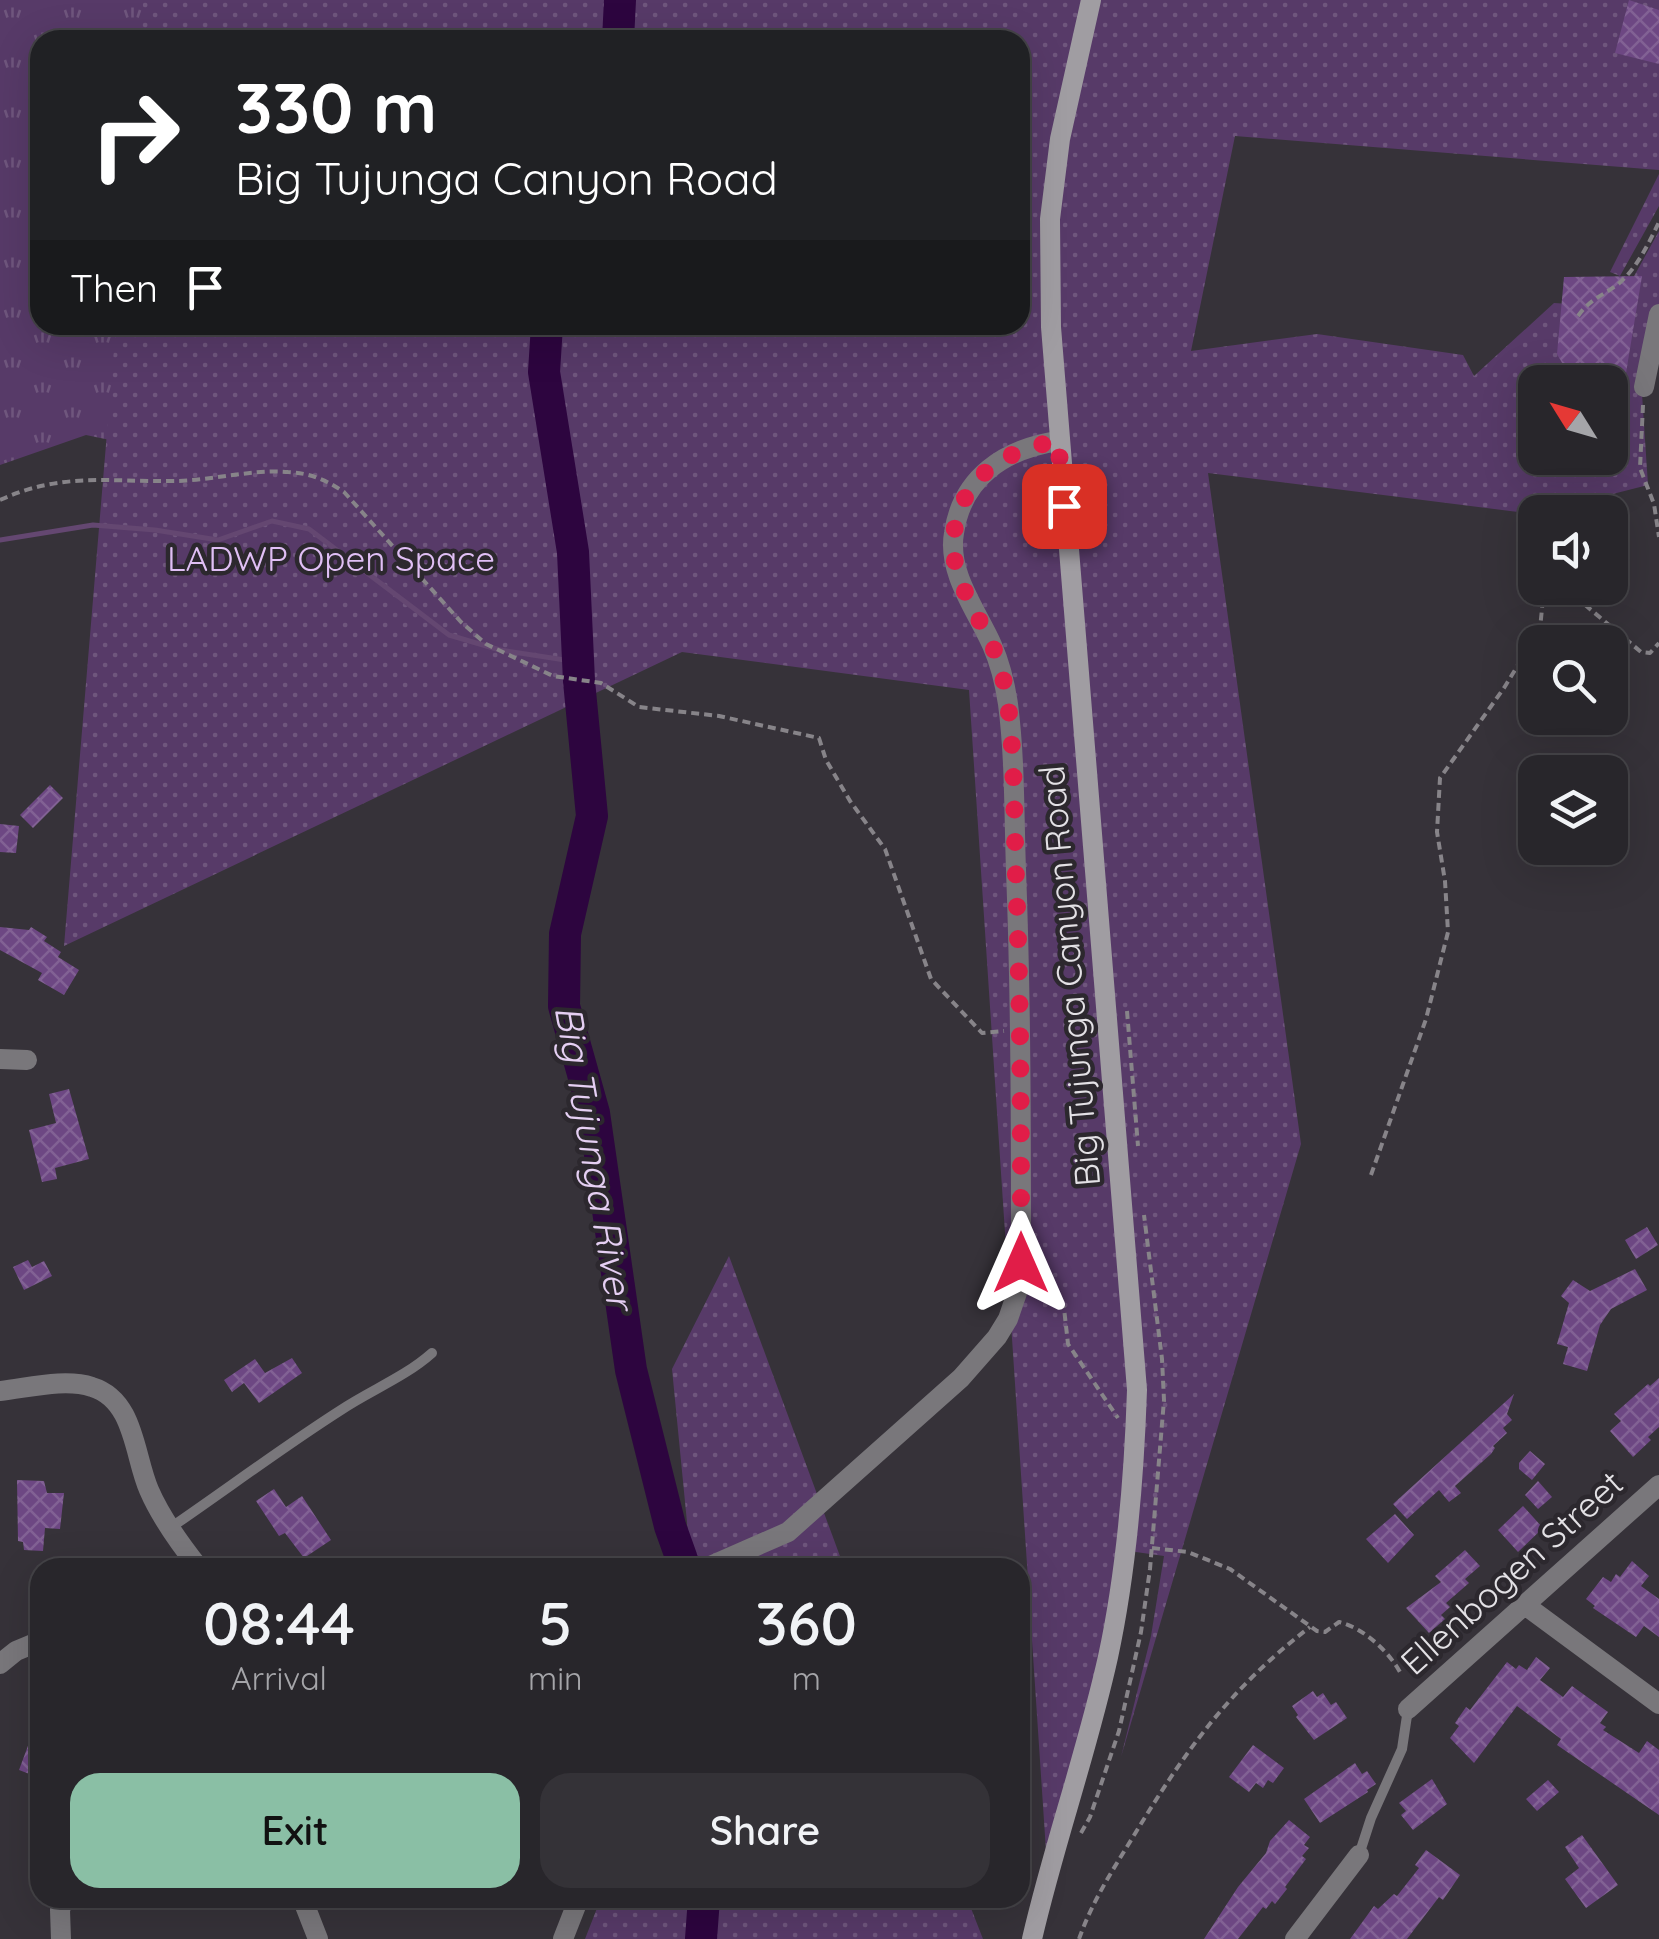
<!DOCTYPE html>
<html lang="en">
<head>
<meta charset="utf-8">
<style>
	body { margin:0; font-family:Quicksand,sans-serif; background:#343237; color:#f1f3f6; height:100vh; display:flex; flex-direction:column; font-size:38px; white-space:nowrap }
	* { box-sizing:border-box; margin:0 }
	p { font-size:32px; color:#a5a5a9 }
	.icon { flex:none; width:55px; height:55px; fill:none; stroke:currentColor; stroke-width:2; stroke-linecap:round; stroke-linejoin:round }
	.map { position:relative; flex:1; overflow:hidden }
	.sheet { position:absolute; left:30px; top:1558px; width:1000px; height:350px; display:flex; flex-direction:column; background:#28262b; border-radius:30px; box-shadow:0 10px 40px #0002,0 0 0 2px #444347 }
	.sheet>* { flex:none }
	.banner { position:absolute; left:30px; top:30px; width:1000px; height:305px; border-radius:30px; box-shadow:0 10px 40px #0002,0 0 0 2px #444347; background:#202124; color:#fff; overflow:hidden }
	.needle { width:65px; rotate:307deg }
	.controls { position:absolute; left:1518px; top:365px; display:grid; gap:20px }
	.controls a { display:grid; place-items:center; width:110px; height:110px; border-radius:20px; background:#28262b; box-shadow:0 10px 40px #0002,0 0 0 2px #444347; font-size:50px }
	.pin { position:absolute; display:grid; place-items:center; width:85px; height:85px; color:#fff; margin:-42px; border-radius:20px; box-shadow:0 5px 15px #0006 }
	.me { position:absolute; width:110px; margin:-55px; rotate:0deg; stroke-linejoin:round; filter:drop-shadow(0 0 8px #0008) }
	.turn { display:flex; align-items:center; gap:35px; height:210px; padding:0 40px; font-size:45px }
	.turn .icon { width:130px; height:130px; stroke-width:2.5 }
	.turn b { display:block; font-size:70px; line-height:85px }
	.then { display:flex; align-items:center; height:95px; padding:0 40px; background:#0003; gap:20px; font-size:38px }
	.eta { display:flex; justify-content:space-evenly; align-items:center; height:170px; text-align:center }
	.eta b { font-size:60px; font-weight:600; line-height:70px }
	.cta { display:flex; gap:20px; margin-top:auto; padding:20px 40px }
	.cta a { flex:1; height:115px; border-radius:30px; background:#8abfa5; color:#111; font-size:40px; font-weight:600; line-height:115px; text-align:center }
	.cta a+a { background:#343237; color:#f1f3f6 }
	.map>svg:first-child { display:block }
</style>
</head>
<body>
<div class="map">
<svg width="1659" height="1939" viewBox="0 0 1659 1939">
	<defs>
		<pattern id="grass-tufts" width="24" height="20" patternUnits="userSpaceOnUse" patternTransform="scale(2.5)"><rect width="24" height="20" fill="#573a68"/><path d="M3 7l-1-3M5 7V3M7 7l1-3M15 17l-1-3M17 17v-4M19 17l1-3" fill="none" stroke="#6f567d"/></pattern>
		<pattern id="park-dots" width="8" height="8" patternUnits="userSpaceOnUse" patternTransform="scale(2.5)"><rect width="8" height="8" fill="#573a68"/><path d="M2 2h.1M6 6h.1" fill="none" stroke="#6f567d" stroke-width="1.8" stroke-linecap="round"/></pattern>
		<pattern id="building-cross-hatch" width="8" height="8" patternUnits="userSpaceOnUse" patternTransform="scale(2.5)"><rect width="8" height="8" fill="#6d4783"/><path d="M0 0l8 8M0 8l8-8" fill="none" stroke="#826194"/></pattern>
	</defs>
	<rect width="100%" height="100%" fill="#363239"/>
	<!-- grass -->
	<path fill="url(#grass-tufts)" d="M0,0H559L549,40H40V325H478L215,462L86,435L0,465Z"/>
	<!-- park -->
	<path fill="url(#park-dots)" fill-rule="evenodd" d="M143,0H615L622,8L625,0H1659V170L1235,136L1191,351L1317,334L1463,355L1474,376L1554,303L1617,307L1659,231V314L1642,394L1648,485L1534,514L1208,473L1301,1144L1121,1757L1151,1636L1164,1556L1129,1551L1048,1881L969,690L682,652L64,946L116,325H1020V40H140ZM1535,382H1610V458H1535Z
		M1659,174V206L1620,276L1610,272Z
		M729,1256L844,1567H694L691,1563L672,1369Z
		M601,1898H967L983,1939H585Z"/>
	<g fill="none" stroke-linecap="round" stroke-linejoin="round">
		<!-- stream -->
		<path stroke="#644771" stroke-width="5" d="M0,540L93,525L155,530L218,540L272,521L309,529L449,635L500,650L578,662"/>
		<!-- river -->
		<path stroke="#2d053f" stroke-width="32" d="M618,40L620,0
			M547,325L544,372L573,552L579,681L592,816L565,934L564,1006L594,1113L631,1370L670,1526L685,1568
			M701,1939L704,1898"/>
	</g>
	<!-- building -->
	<path fill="url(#building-cross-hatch)" d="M1629,0L1659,10V64L1615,53Z
		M1642,276L1623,391L1610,390V382H1573L1557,354L1564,277Z
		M50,785L63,798L33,828L20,815Z
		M0,824L19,826L16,853L0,852Z
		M0,927L29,930L31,927L47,937L44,941L61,952L58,957L79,970L64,995L38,980L42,973L0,950Z
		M69,1089L89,1159L55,1168L57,1179L42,1182L29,1130L56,1123L49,1094Z
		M1647,1227L1658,1245L1636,1259L1625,1240Z
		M28,1260L32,1267L44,1261L52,1276L24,1290L13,1267Z
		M1635,1269L1647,1290L1611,1309L1600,1325L1587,1371L1563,1364L1568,1347L1557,1344L1569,1303L1561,1296L1573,1280L1590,1291Z
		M292,1358L302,1373L259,1403L244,1383L232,1392L224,1380L255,1359L265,1373Z
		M1659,1378V1427L1648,1437L1651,1440L1633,1457L1610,1431L1621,1421L1614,1414L1648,1384L1650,1386Z
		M1514,1394L1507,1414L1512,1420L1503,1428L1507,1433L1493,1446L1495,1448L1491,1454L1455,1486L1461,1493L1449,1502L1439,1490L1407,1519L1393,1504Z
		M1530,1451L1545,1464L1532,1480L1519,1469V1463Z
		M17,1480L44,1481L47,1493H64L60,1529L45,1528L43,1551L24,1550L23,1542L18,1541Z
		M1538,1481L1552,1497L1538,1509L1525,1495Z
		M274,1489L286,1507L302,1496L331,1540L304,1558L285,1533L279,1536L256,1501Z
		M1523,1506L1543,1528L1518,1552L1498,1530Z
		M1395,1514L1414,1535L1388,1563L1366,1539Z
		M1465,1550L1480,1566L1465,1579L1469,1583L1446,1603L1450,1607L1441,1615L1445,1619L1429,1633L1406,1608L1441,1582L1435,1576Z
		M1632,1561L1649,1576L1641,1586L1659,1599V1637L1644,1626L1636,1637L1593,1608L1595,1606L1586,1599L1603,1577L1611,1582L1616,1574L1620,1577Z
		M1536,1657L1550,1668L1540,1680L1563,1697L1572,1686L1608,1712L1600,1723L1606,1727L1603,1730L1639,1753L1647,1741L1659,1750V1815L1557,1745L1561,1739L1517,1706L1474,1763L1450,1738L1459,1726L1455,1723L1466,1707L1470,1710L1507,1662L1516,1669L1519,1665L1527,1670Z
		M1313,1691L1317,1697L1323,1693L1331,1705L1336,1702L1347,1718L1314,1740L1296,1717L1298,1715L1292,1706Z
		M29,1743L40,1747V1778L19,1770Z
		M1253,1745L1284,1768L1273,1783L1268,1780L1263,1788L1256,1783L1249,1792L1229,1777Z
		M1355,1763L1362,1774L1367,1771L1376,1784L1367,1790L1368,1792L1320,1823L1304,1799Z
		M1432,1779L1447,1804L1413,1830L1401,1815L1406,1811L1399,1803Z
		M1548,1780L1559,1792L1537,1811L1526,1799Z
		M1289,1820L1310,1837L1304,1845L1309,1848L1302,1856L1306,1859L1285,1887L1287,1889L1275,1904L1272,1901L1266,1909L1263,1907L1238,1939H1204L1238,1887L1266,1853L1270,1841Z
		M1582,1835L1618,1885L1586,1908L1565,1879L1579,1868L1565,1847Z
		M1426,1850L1460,1875L1443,1900L1439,1897L1407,1939H1350L1374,1906L1378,1909L1394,1894L1397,1896L1419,1868L1415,1865Z"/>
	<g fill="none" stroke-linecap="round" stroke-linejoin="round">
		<!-- path -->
		<path stroke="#878489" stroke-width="4" stroke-dasharray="8 5" stroke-linecap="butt" d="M1578,316C1590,299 1602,296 1617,285C1636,270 1649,243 1659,222
			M1643,405L1640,468L1654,504L1659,537
			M0,500C62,472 108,482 173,481C211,481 250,469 288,472C310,473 326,480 344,492L461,622L486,644L553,676L601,683L639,707L719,716L819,738L826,760L850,801L885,849L931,979L982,1033L1004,1031
			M1565,588L1641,652L1650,653L1659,643
			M1127,1011L1138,1146
			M1371,1175L1426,1019L1448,932L1445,881L1437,832L1440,778L1504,688L1540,629L1544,588
			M1040,1253L1064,1308L1068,1344L1118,1418
			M1152,1548L1188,1552L1230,1569L1317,1631L1325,1632L1339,1622C1364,1628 1391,1653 1402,1676
			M1081,1833L1090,1817L1119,1731L1141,1632L1150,1569L1164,1400L1162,1359L1144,1215
			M1079,1939C1092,1902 1112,1871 1133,1837C1185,1751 1229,1689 1310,1627"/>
		<!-- lane -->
		<path stroke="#79777b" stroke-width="10" d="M170,1528C227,1489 283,1447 341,1410C371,1390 405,1377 432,1353
			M1359,1855L1371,1818L1402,1749L1408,1709"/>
		<!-- street -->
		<path stroke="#79777b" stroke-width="20" d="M1644,387L1659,314
			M0,1059L27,1060
			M0,1391C28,1388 65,1378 92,1387C135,1400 134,1456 149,1490C161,1518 180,1544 199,1568
			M706,1568L788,1532L961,1378L997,1337L1008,1319L1021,1281V1263C1021,1132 1021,1001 1016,870C1014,815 1015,758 1008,704C1005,684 1000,663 992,645C977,611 947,573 954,533C962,477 1005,449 1058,441
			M1525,1605L1659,1704
			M0,1664L16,1651L40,1641
			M1408,1709L1659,1485
			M302,1898L318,1939
			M61,1939L60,1910L64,1898
			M563,1939L579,1898
			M1295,1939L1359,1855"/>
		<!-- secondary -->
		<path stroke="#a09da2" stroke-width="20" d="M1032,1939C1054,1844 1087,1752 1108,1657C1127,1569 1134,1480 1137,1390L1051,327L1050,219L1060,139L1091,0"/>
	</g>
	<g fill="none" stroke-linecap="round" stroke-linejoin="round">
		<!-- route -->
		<path stroke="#e11d48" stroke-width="18" stroke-dasharray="0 32.4" d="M1021,1263C1021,1134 1021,1006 1016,878C1014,820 1015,761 1008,704C1005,684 1000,663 992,645C976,611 948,573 954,533C962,476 1005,450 1058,441L1064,506"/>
	</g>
	<g text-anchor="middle" stroke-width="9" stroke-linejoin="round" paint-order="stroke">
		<!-- park labels -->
		<g font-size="35" fill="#e0bff5" stroke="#2c282e">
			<text x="331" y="571">LADWP Open Space</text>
		</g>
		<!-- street labels -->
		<g font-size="35" fill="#e3e1e5" stroke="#2c282e">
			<text transform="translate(1070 976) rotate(-95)" y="12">Big Tujunga Canyon Road</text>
			<text transform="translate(1512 1573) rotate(-42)" y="12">Ellenbogen Street</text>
		</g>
		<!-- water labels -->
		<g font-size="38" font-style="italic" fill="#e5cff3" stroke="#2c282e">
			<text transform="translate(594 1157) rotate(80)" y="13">Big Tujunga River</text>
		</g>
	</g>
</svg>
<div class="controls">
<a><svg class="needle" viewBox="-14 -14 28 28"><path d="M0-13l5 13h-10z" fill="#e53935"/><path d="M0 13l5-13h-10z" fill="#a5a5a9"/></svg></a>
<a><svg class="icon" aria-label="sound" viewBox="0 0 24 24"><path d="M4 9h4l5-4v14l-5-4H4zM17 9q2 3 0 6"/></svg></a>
<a><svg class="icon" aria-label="search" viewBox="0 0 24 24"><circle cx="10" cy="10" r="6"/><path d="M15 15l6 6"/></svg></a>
<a><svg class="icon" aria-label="layers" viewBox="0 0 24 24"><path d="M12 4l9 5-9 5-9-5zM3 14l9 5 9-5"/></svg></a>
</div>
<div class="pin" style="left:1064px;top:506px;background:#d93025"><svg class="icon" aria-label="arrive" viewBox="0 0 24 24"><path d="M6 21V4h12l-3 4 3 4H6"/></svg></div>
<svg class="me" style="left:1021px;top:1263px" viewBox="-20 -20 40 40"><path d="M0-17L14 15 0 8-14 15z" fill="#e11d48" stroke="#fff" stroke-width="4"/></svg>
<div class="banner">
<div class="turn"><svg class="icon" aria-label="right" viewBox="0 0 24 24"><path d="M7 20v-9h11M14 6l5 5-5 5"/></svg><div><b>330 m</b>Big Tujunga Canyon Road</div></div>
<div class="then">Then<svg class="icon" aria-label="arrive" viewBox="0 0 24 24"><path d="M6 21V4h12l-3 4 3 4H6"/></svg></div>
</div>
<section class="sheet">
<div class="eta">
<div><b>08:44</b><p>Arrival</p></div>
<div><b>5</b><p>min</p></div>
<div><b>360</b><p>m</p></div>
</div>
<div class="cta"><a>Exit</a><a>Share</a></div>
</section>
</div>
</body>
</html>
